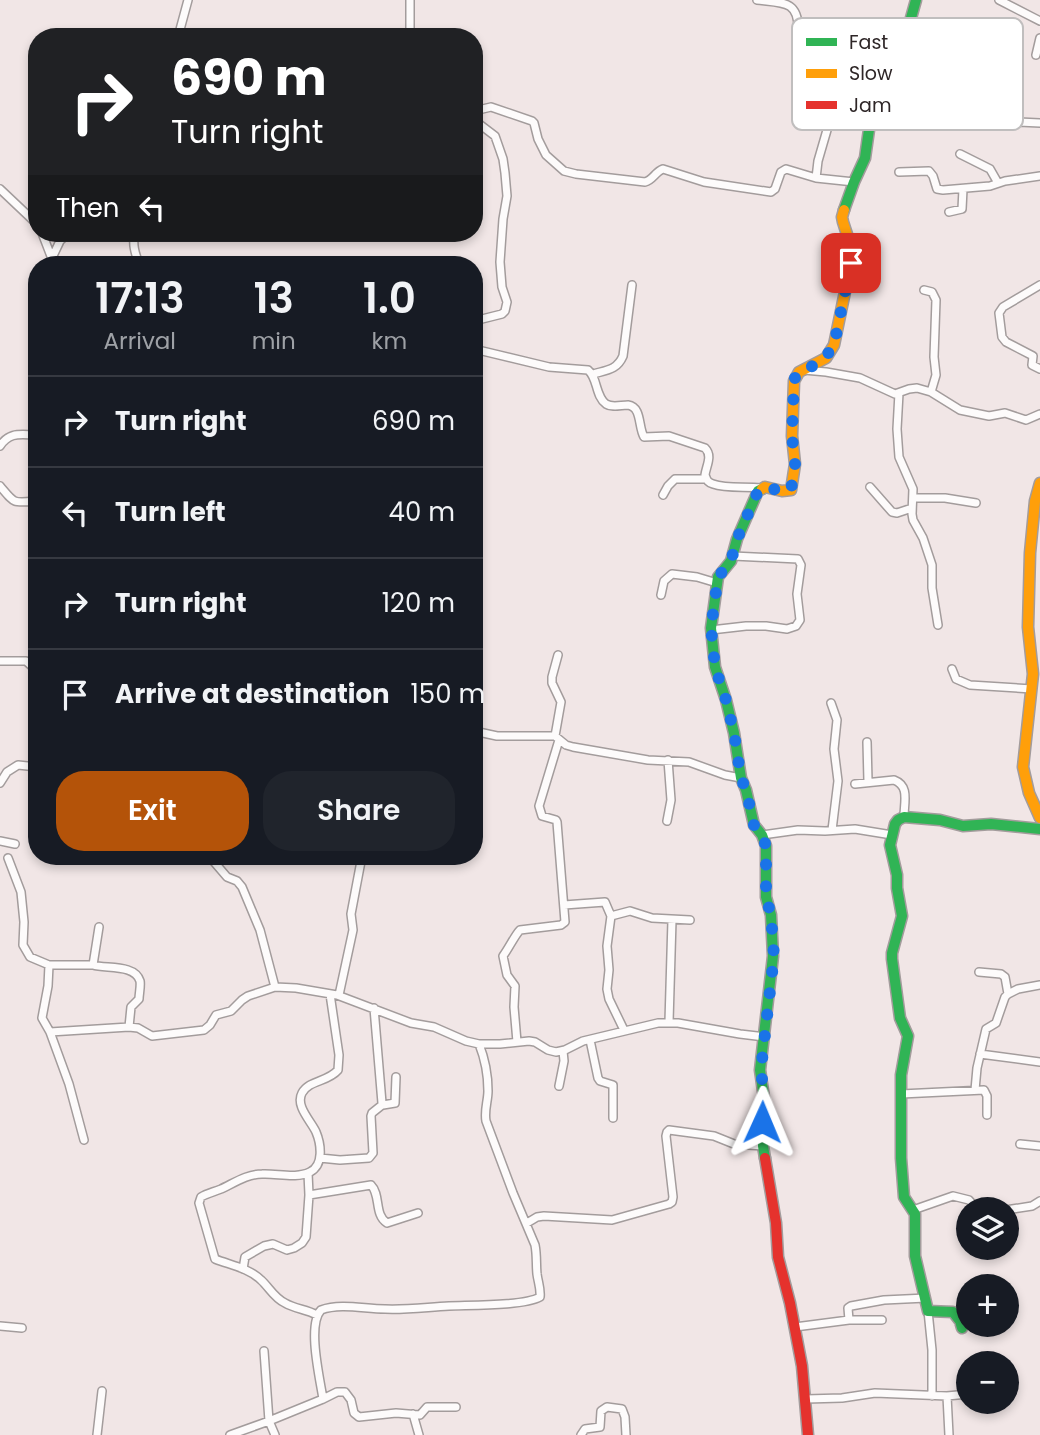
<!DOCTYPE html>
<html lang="en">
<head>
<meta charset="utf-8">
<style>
	body { margin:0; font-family:Poppins,sans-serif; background:#20242c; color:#f1f3f6; height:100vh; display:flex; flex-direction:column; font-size:26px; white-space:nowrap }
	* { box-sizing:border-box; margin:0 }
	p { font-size:23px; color:#9ea1a6 }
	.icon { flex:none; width:38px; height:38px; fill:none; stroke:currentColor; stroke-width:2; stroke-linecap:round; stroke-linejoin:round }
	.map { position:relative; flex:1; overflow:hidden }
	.drawer { position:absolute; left:28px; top:256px; width:455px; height:609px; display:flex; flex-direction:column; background:#171b24; border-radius:28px; box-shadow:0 4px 10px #0003 }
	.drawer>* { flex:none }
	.banner { position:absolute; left:28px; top:28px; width:455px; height:214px; border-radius:28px; box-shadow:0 4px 10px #0003; background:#202124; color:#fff; overflow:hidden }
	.buttons { position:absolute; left:956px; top:1197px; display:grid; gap:14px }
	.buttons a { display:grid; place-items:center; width:63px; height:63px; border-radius:50%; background:#171b24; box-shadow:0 4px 10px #0003; font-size:35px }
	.pin { position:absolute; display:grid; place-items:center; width:60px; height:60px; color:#fff; margin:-30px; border-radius:14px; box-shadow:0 4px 10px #0006 }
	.me { position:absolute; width:77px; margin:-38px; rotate:1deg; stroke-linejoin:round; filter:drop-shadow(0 0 5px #0008) }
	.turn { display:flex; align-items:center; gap:24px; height:147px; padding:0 28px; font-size:32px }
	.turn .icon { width:91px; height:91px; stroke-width:2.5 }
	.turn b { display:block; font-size:49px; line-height:60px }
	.then { display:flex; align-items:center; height:66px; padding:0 28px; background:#0003; gap:14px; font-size:26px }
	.eta { display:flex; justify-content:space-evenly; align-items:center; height:119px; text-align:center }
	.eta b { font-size:42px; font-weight:600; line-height:49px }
	.action { display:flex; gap:14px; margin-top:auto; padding:14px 28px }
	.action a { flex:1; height:80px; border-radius:28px; background:#b45309; color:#fff; font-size:28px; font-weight:600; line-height:80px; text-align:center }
	.action a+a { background:#20242c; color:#f1f3f6 }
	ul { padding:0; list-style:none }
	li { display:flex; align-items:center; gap:21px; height:91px; padding:0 28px; border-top:2px solid #363941 }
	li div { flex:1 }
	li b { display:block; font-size:26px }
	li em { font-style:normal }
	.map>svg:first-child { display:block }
</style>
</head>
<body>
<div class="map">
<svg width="1040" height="1435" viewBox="0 0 1040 1435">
	<rect width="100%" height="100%" fill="#f1e6e6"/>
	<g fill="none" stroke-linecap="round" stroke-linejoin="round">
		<!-- street casing -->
		<g stroke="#a39c9c" stroke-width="10">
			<path id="street" d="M410,0V37
				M757,0C782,3 799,0 798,30C797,38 796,45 799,52C814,63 826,64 829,84L827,130L818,161L816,178
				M999,0L1040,21
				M178,37L188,0
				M1036,55L1040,38
				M896,72L910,74L913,77L909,108
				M914,79L940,83L952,88L1001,124L1005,125L1019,122L1040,123
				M474,111L491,107L532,121L534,123L538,139L546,155L564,171L576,174L645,182C653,180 655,172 663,169L704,182L771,192L775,189L781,172L786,169L816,178L854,182
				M474,120L495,136L503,159L505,173L507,196L503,219L500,262L502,287L507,302L505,311L502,314L474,321
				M960,154L990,169L998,183
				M899,172L929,171L933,176L937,189L943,190L990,186L1005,181L1040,176
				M0,189L37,224
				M949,212L962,209L963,189
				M42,233L54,264
				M135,233C132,244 135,253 139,264
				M52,258L60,241L68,233
				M1040,285L1003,307L999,313L1002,337L1006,342L1033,356L1032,365L1040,369
				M924,290L932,292L936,300L934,357L936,375L931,392
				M474,349L549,367L588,370C598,378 595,396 606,404C612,408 621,405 628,405C642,407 638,427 644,437L669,436L705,448C713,456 706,466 705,475C707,480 707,482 713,484C727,489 746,486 761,488
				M804,370L826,372L860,378L895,394L909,389L917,388L931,392L960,410L989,416L1005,413L1026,420L1040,414
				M593,374C607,370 617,370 623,356L632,285
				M899,393L897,429L899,457L913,489L912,514L913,520L923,538L932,565V588L938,625
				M0,446C10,431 21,435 37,435
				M0,486C15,504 12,503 37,501
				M870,487L892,512L897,513L912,508
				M663,495L668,486L675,479H706
				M913,498H945L976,503
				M661,595L664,581L672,574L697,577L717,583
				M711,630L746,626H766L787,629L796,626L800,620L797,594L801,565L798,559L733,556
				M0,661H26L37,671
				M952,669L956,679L970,685L1032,689
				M831,703L837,720L834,749L838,781L832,830
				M474,731L497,736H555L566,745L573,747L648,760L689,762L725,775L741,778
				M555,736L561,702L552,683V677L558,655
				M867,742L868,781
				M0,783L7,772L18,765L37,767
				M855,784L894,780C910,786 904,802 904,817
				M667,821L671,800L668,760
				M762,835L798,830L825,831L855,829L892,835
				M0,841L15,844
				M209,856L227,877L237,881L242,887L260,930L275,987L296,988L337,995L411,1023L434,1027L466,1041L479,1044H500L529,1041L535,1042L548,1050L556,1052L565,1050L583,1041L658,1023H678L740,1034L765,1037
				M8,858L21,892L24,922L23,945L30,957L49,965
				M564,905L605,902L611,916
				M93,965C106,969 135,964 140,981C141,986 139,994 139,999L131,1007L129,1027
				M979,972L1001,974L1005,977L1008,994
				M339,995L353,930L351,914L362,856
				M374,1008L382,1103L383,1105L395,1103L396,1077
				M669,1022L672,920
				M624,1030L609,999L607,989L609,970L607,946L611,916L630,911L652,918L690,920
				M50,1032L129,1027L138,1028L152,1036L204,1030L210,1025L216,1015L231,1011L242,1000L248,996L275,987
				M590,1040L598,1078L600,1081L613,1085V1118
				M517,1042L514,1007L515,986L507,975L503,956C509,948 515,935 520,930L561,925L565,922L557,822L556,820L542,816L539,806L559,740
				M980,1054L1040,1062
				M559,1086L564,1061L563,1051
				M975,1090L977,1068L986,1029L996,1023L1005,997L1008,994L1018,989L1040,985
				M901,1094L984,1090L987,1096V1115
				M84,1140L69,1084L50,1032L42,1018L48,986L49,965H93L99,927
				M1020,1144L1040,1146
				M320,1158L340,1160L369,1158L373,1153L371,1116L372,1113L382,1105
				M309,1195L371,1185C381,1195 374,1215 387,1223L418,1213
				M913,1210L953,1196L969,1200L977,1209
				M1006,1210L1032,1206L1040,1201
				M527,1223L537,1217L544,1216L612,1220L669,1204L672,1202L673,1197L666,1136L667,1132L669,1130L714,1136L734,1144L763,1146
				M243,1269L245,1257L264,1246L273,1244L287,1250L294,1248L302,1243L306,1237L309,1195L308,1173
				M928,1311L932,1350V1396
				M317,1315C306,1309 295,1309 285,1303C274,1298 269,1287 261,1280C249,1268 230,1265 215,1259L199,1203L201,1197C208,1193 214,1192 221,1189C234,1183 247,1174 262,1174C277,1173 296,1179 310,1172C324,1165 321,1144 316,1132C311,1121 295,1106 302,1093C309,1080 328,1082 338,1070L339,1055L330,994
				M849,1320L848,1308L851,1306L884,1300L926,1298
				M0,1326L22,1328
				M795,1327L849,1320H882
				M264,1351L269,1421L275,1435
				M982,1363V1357
				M947,1396L949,1435
				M323,1399L337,1392H345L351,1400L354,1413L359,1417L396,1413L420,1415L427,1407H456
				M806,1399L842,1398L875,1393L947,1396L968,1394
				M413,1414L419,1435
				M97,1435L102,1391
				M230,1435L269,1421L323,1399C320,1379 307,1325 321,1310C341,1303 364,1309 385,1309C406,1310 428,1307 449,1306C470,1305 524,1306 540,1297C541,1289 538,1282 537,1274C536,1264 537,1255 535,1245L513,1193L486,1121C484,1110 488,1101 488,1091C488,1075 485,1059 479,1044
				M581,1435L585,1429L600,1427L601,1411L607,1407L622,1409L625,1417L626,1435"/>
		</g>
		<!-- fast casing -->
		<g stroke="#a39c9c" stroke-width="13">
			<path id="fast" d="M844,210L854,182L865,158L874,94L896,72L916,0
				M762,489L758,491L737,539L731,561L718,577L711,628L715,667L726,700L734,733L741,778L746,790L754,825L762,835L766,846V897L771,915L773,956L760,1070L764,1098L763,1146L765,1158
				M962,1328L960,1321L953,1312L928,1311L915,1256V1214L904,1197L901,1158V1075L908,1036L900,1018L892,959V953L902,916L897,888V875L890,845L895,824L898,820L904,817L940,820L963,826L991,824L1040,829"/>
		</g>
		<!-- slow casing -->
		<g stroke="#a39c9c" stroke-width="13">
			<path id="slow" d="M1040,483L1035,501L1030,553L1028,627L1033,674L1023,767L1029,793L1040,818
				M762,489L765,487L782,491L791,490L795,464L792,436L794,381L799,372L826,358L834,345L853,253L843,222L842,217L844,210"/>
		</g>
		<!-- jam casing -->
		<g stroke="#a39c9c" stroke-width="13">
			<path id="jam" d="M765,1158L776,1223L778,1257L790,1303L802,1366L808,1435"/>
		</g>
		<!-- street -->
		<use href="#street" stroke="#fdfbfb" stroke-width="7"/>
		<!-- fast -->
		<use href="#fast" stroke="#30b455" stroke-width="10"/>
		<!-- slow -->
		<use href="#slow" stroke="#ff9f0a" stroke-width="10"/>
		<!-- jam -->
		<use href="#jam" stroke="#e5322d" stroke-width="10"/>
	</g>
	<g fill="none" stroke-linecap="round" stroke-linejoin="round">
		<!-- route -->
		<path stroke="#1a73e8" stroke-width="12" stroke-dasharray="0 21.6" d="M762,1122L764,1098L761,1069L774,956L771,915L766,897V846L762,835L754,825L746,790L741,778L734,733L726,700L715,667L711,628L718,577L731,561L737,539L758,491L765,487L781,491L791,490L795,464L792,436L794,381L796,375L799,372L819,363L825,358L834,345L851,263"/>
	</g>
	<!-- legend -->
	<rect x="792" y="18" width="231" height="112" rx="10" fill="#fff" stroke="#c0bebe" stroke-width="2"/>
	<rect x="806" y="38" width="31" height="8" fill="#30b455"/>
	<rect x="806" y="69" width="31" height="9" fill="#ff9f0a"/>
	<rect x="806" y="101" width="31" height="8" fill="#e5322d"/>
	<g font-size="19" fill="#2e2627">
		<text x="849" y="49">Fast</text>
		<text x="849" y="80">Slow</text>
		<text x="849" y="112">Jam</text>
	</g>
</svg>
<div class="buttons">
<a><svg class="icon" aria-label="layers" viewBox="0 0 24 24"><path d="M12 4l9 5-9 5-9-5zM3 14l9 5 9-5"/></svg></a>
<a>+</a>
<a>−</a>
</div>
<div class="pin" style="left:851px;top:263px;background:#d93025"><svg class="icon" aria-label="arrive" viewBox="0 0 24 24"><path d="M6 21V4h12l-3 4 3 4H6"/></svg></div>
<svg class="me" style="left:762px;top:1122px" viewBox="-20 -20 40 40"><path d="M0-17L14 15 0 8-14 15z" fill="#1a73e8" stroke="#fff" stroke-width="4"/></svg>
<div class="banner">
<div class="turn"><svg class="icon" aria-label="right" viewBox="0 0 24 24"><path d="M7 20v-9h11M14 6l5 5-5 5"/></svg><div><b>690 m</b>Turn right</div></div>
<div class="then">Then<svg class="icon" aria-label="left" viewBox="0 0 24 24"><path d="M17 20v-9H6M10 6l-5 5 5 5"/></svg></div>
</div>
<section class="drawer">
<div class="eta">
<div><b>17:13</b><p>Arrival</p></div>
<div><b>13</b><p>min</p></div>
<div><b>1.0</b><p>km</p></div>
</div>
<ul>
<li><svg class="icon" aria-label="right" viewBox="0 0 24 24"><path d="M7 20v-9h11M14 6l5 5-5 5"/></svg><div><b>Turn right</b></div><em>690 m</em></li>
<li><svg class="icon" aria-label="left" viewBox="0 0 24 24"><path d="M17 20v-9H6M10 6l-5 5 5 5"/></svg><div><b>Turn left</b></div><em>40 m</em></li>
<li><svg class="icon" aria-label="right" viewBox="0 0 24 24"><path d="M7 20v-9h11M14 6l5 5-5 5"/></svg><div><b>Turn right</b></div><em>120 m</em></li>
<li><svg class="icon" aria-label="arrive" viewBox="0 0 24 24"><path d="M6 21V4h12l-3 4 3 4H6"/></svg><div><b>Arrive at destination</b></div><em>150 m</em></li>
</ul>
<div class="action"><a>Exit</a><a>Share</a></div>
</section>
</div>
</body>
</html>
